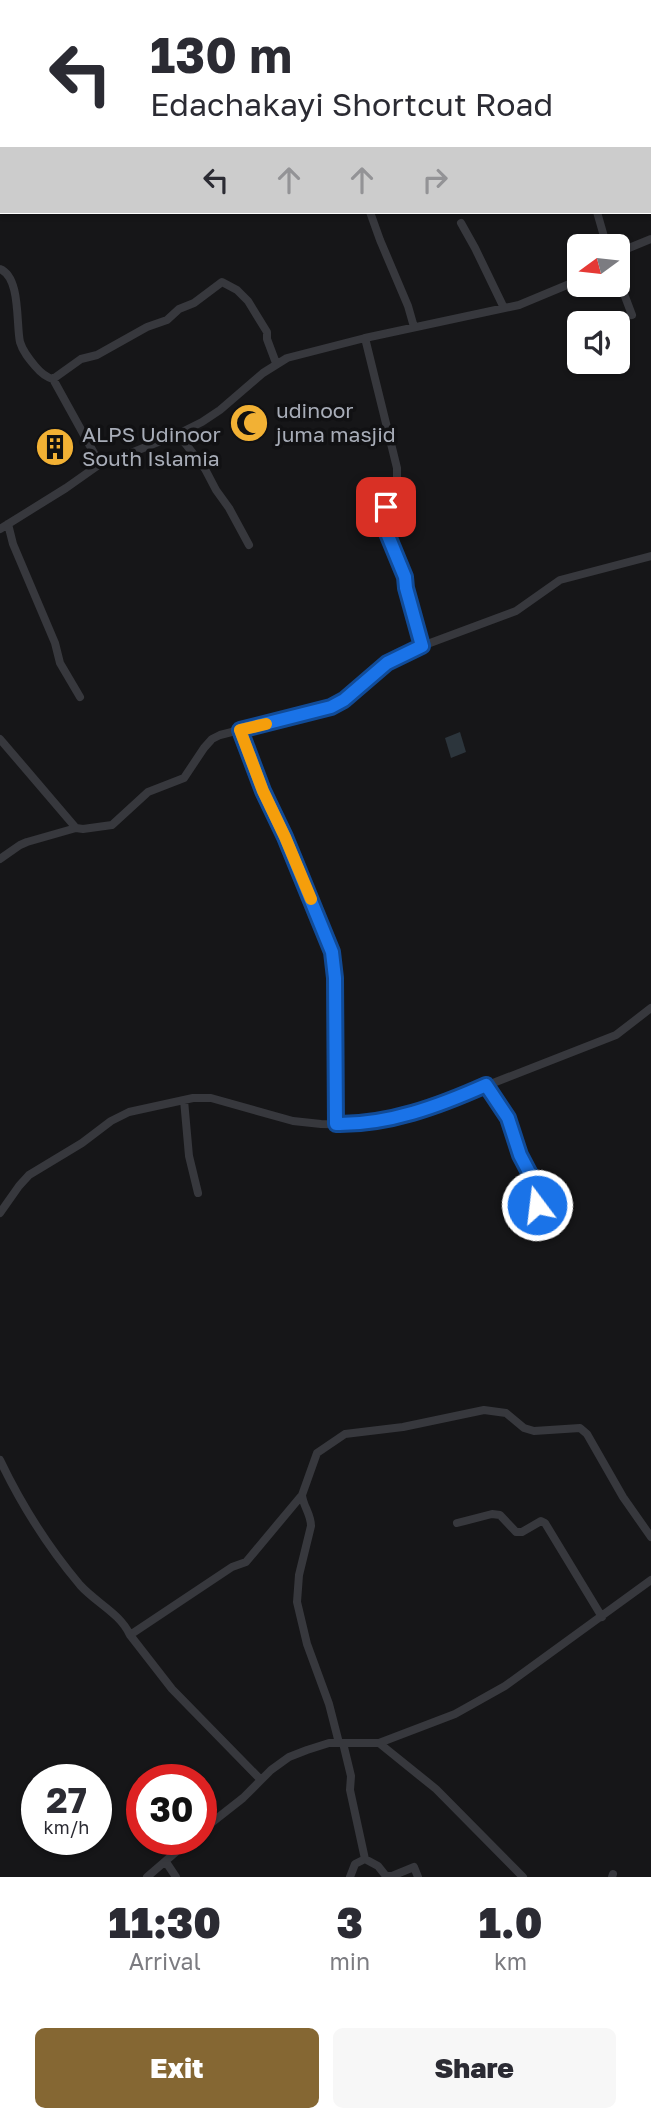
<!DOCTYPE html>
<html lang="en">
<head>
<meta charset="utf-8">
<style>
	body { margin:0; font-family:"Golos Text",sans-serif; background:#f7f7f7; color:#2b2b33; height:100vh; display:flex; flex-direction:column; font-size:26px; white-space:nowrap }
	* { box-sizing:border-box; margin:0 }
	p { font-size:23px; color:#7c7c81 }
	.icon { flex:none; width:38px; height:38px; fill:none; stroke:currentColor; stroke-width:2; stroke-linecap:round; stroke-linejoin:round }
	.map { position:relative; height:1877px; overflow:hidden }
	.panel { display:flex; flex-direction:column; background:#fff; flex:1 }
	.panel>* { flex:none }
	.guide { position:absolute; left:0px; top:0px; width:651px; height:214px; box-shadow:0 2px 5px #0004; background:#fff; color:#2b2b33; overflow:hidden }
	.needle { width:46px; rotate:255deg }
	.buttons { position:absolute; left:567px; top:234px; display:grid; gap:14px }
	.buttons a { display:grid; place-items:center; width:63px; height:63px; border-radius:10px; background:#fff; box-shadow:0 2px 5px #0004; font-size:35px }
	.speed { position:absolute; left:21px; top:1764px; display:flex; gap:14px; font-size:35px; font-weight:700; text-align:center }
	.speed>* { display:grid; place-content:center; width:91px; height:91px; border-radius:50%; background:#fff; box-shadow:0 2px 5px #0004; line-height:1 }
	.speed small { font-size:18px; font-weight:400 }
	.speed .limit { border:10px solid #d22; background:#fff; color:#111 }
	.pin { position:absolute; display:grid; place-items:center; width:60px; height:60px; color:#fff; margin:-30px; border-radius:14px; box-shadow:0 4px 10px #0006 }
	.me { position:absolute; width:77px; margin:-38px; rotate:345deg; stroke-linejoin:round; filter:drop-shadow(0 0 5px #0008) }
	.turn { display:flex; align-items:center; gap:24px; height:147px; padding:0 35px; font-size:32px }
	.turn .icon { width:91px; height:91px; stroke-width:2.5 }
	.turn b { display:block; font-size:49px; line-height:60px }
	.lanes { display:flex; align-items:center; height:66px; padding:0 35px; background:#0003; justify-content:center; gap:35px; direction:ltr }
	.lanes .off { opacity:.35 }
	.eta { display:flex; justify-content:space-evenly; align-items:center; height:119px; text-align:center }
	.eta b { font-size:42px; font-weight:800; line-height:49px }
	.button { display:flex; gap:14px; margin-top:auto; padding:14px 35px }
	.button a { flex:1; height:80px; border-radius:10px; background:#856733; color:#fff; font-size:28px; font-weight:800; line-height:80px; text-align:center }
	.button a+a { background:#f7f7f7; color:#2b2b33 }
	.map>svg:first-child { display:block }
</style>
</head>
<body>
<div class="map">
<svg width="651" height="1877" viewBox="0 0 651 1877">
	<rect width="100%" height="100%" fill="#161618"/>
	<!-- water -->
	<path fill="#2c353c" d="M460,732L466,752L451,758L445,738Z"/>
	<g fill="none" stroke-linecap="round" stroke-linejoin="round">
		<!-- minor -->
		<path stroke="#37383d" stroke-width="8" d="M67,0L69,2
			M187,0V2
			M453,0L454,2
			M0,1L4,0
			M50,2L53,0
			M108,2H113
			M322,2L326,0
			M519,2L524,0
			M0,161L2,160
			M370,212L380,240L408,306L414,327
			M597,212L607,247
			M461,223L475,248L504,308
			M618,256L624,250L651,239
			M0,269C21,277 16,325 20,342C23,352 29,359 35,366C40,372 45,377 53,379L100,464
			M618,278L632,315
			M365,338L397,468V501C390,510 380,506 382,521L405,577L406,588L422,646
			M53,379L81,359L97,355L147,327L167,320L179,309L194,303L222,282L237,290L248,301L267,332V339L276,363
			M178,434L205,469L216,490L229,508L249,545
			M8,524L13,544L55,643L60,663L80,697
			M0,529L66,488L100,464L116,459L178,434L202,422L220,410L263,373L287,358L365,338L519,305L579,280
			M240,730L263,791L285,837L332,952L335,978L336,1124
			M0,739L76,828
			M0,859L20,845L27,842L76,828L83,829L112,825L148,792L184,778L204,748L212,739L220,735L331,707L344,700L387,663L422,646L516,611L560,580L651,556
			M486,1085L508,1118L521,1155L531,1176L537,1205L555,1224
			M184,1100L189,1156L198,1193
			M0,1213L19,1186L29,1175L82,1143L111,1121L129,1112L193,1098H211L293,1121L321,1124L358,1125L386,1119L415,1112L465,1094L616,1035L651,1008
			M0,1460C21,1504 48,1547 80,1585C96,1603 120,1613 130,1635L172,1689L261,1780L271,1770L289,1757L307,1750L329,1743H379L436,1789L523,1877
			M457,1523L492,1514L500,1515L516,1532H522L541,1521L545,1523L602,1617
			M130,1635L232,1567L246,1562L302,1495
			M339,1743L329,1704L307,1644L297,1602L299,1575L311,1526C311,1514 303,1506 302,1495L317,1453L345,1434L403,1427L484,1410L506,1413L524,1428L534,1431L580,1428L587,1434L623,1497L651,1537
			M343,1743L351,1776L350,1790L365,1859
			M379,1743L455,1714L505,1686L651,1580
			M201,1831L243,1798L261,1780
			M166,1862L176,1877
			M147,1877L191,1839
			M350,1877L355,1864L365,1859L378,1866L386,1876H392L414,1867L418,1877
			M612,1877L613,1874"/>
	</g>
	<g fill="none" stroke-linecap="round" stroke-linejoin="round">
		<!-- route casing -->
		<g stroke="#114b97" stroke-width="18">
			<path id="route" d="M386,507L381,514L382,521L405,577L406,588L422,646L387,663L344,700L331,707L240,730L263,791L285,837L332,952L335,978L336,1124C388,1125 439,1106 486,1085L508,1118L520,1155L531,1176L537,1205"/>
		</g>
		<!-- route -->
		<use href="#route" stroke="#1a73e8" stroke-width="12"/>
		<!-- slow -->
		<path stroke="#f59e0b" stroke-width="12" d="M266,724L240,730L263,791L285,837L311,899"/>
	</g>
	<!-- icons -->
	<defs>
		<g id="mosque-disc" transform="scale(2.0125)"><circle r="9.5" fill="#f2b134" stroke="#111113"/><path d="M3.5-4.9A6 6 0 1 0 3.5 4.9A5 5 0 1 1 3.5-4.9Z" fill="#111"/></g>
		<g id="building-disc" transform="scale(2.0125)"><circle r="9.5" fill="#f2b134" stroke="#111113"/><path d="M-4-6H4V6H1V3H-1V6H-4ZM-2.5-4.3h1.7v1.8h-1.7ZM.8-4.3h1.7v1.8H.8ZM-2.5-1h1.7V.8h-1.7ZM.8-1h1.7V.8H.8Z" fill="#111"/></g>
	</defs>
	<g fill-rule="evenodd">
		<use href="#mosque-disc" x="249" y="423"/>
		<use href="#building-disc" x="55" y="447"/>
	</g>
	<g text-anchor="middle" stroke-width="7" stroke-linejoin="round" paint-order="stroke">
		<!-- poi labels -->
		<g font-size="21" fill="#a8adb8" stroke="#111113" text-anchor="start">
			<text x="276" y="418">udinoor<tspan x="276" dy="24">juma masjid</tspan></text>
			<text x="82" y="442">ALPS Udinoor<tspan x="82" dy="24">South Islamia</tspan></text>
		</g>
	</g>
</svg>
<div class="buttons">
<a><svg class="needle" viewBox="-14 -14 28 28"><path d="M0-13l5 13h-10z" fill="#e53935"/><path d="M0 13l5-13h-10z" fill="#7c7c81"/></svg></a>
<a><svg class="icon" aria-label="sound" viewBox="0 0 24 24"><path d="M4 9h4l5-4v14l-5-4H4zM17 9q2 3 0 6"/></svg></a>
</div>
<div class="speed"><div>27<small>km/h</small></div><div class="limit">30</div></div>
<div class="pin" style="left:386px;top:507px;background:#d93025"><svg class="icon" aria-label="arrive" viewBox="0 0 24 24"><path d="M6 21V4h12l-3 4 3 4H6"/></svg></div>
<svg class="me" style="left:537px;top:1205px" viewBox="-20 -20 40 40"><circle r="17" fill="#1a73e8" stroke="#fff" stroke-width="3"/><path d="M0-11L8 9 0 5-8 9z" fill="#fff"/></svg>
<div class="guide">
<div class="turn"><svg class="icon" aria-label="left" viewBox="0 0 24 24"><path d="M17 20v-9H6M10 6l-5 5 5 5"/></svg><div><b>130 m</b>Edachakayi Shortcut Road</div></div>
<div class="lanes"><svg class="icon" aria-label="left" viewBox="0 0 24 24"><path d="M17 20v-9H6M10 6l-5 5 5 5"/></svg><svg class="icon off" aria-label="ahead" viewBox="0 0 24 24"><path d="M12 20V5M6 11l6-6 6 6"/></svg><svg class="icon off" aria-label="ahead" viewBox="0 0 24 24"><path d="M12 20V5M6 11l6-6 6 6"/></svg><svg class="icon off" aria-label="right" viewBox="0 0 24 24"><path d="M7 20v-9h11M14 6l5 5-5 5"/></svg></div>
</div>
</div>
<section class="panel">
<div class="eta">
<div><b>11:30</b><p>Arrival</p></div>
<div><b>3</b><p>min</p></div>
<div><b>1.0</b><p>km</p></div>
</div>
<div class="button"><a>Exit</a><a>Share</a></div>
</section>
</body>
</html>
